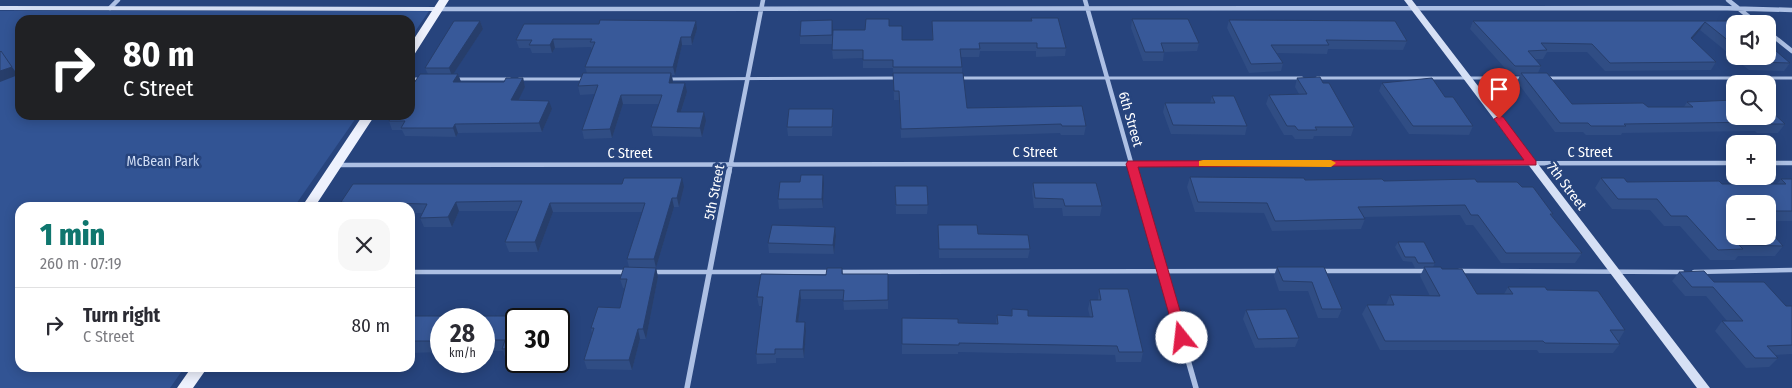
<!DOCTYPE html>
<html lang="en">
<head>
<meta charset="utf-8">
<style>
	body { margin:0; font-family:"Fira Sans Condensed",sans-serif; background:#f7f7f7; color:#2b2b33; height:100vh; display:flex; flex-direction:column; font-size:19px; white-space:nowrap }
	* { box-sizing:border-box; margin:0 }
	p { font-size:16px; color:#7c7c81 }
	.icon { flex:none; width:28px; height:28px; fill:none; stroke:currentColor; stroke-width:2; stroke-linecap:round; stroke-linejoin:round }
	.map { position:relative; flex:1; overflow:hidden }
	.sheet { position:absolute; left:15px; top:202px; width:400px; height:170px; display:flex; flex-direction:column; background:#fff; border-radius:15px; box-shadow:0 2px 12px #0003 }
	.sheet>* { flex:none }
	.top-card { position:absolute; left:15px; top:15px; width:400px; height:105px; border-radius:15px; box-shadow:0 2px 12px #0003; background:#202124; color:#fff; overflow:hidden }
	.tools { position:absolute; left:1726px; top:15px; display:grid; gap:10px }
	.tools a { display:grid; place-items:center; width:50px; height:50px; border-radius:10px; background:#fff; box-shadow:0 2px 12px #0003; font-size:25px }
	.speed { position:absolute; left:430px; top:308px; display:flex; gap:10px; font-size:25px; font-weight:700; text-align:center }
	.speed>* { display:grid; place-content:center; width:65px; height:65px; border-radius:50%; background:#fff; box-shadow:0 2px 12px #0003; line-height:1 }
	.speed small { font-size:12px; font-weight:400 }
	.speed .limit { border:2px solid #111; border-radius:8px; background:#fff; color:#111 }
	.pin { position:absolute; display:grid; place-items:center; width:42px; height:42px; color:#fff; margin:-51px -21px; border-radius:50% 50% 50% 0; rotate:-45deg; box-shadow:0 0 5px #0007 }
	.pin .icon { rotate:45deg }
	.me { position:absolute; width:55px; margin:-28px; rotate:344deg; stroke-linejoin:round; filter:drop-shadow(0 0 4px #0008) }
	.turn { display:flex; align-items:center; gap:18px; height:105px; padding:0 25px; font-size:22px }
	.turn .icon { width:65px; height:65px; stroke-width:2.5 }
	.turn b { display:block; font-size:35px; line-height:42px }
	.round { display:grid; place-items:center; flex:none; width:52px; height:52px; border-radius:15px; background:#f7f7f7 }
	.overview { display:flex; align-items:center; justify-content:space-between; height:85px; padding:0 25px }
	h1 { font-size:30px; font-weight:800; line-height:38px; color:#0f766e }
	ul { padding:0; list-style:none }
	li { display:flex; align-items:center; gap:15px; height:75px; padding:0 25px; border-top:1px solid #e1e1e2 }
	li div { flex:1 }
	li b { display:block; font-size:19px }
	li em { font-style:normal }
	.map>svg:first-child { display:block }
</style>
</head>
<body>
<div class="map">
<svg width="1792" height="388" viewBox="0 0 1792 388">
	<rect width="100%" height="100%" fill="#27447d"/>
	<!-- green -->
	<path fill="#325494" d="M0,11H429L410,39V20H20V115H358L294,207L20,208V368H184L170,388H0Z"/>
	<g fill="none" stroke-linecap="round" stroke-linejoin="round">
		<!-- lane-far1 -->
		<path stroke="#adc0e4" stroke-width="3" d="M959,78H1302
			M1317,78H1522
			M1547,78H1792
			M410,79H420
			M457,79H510
			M519,79H585
			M669,79L897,78"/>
		<!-- lane -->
		<path stroke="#adc0e4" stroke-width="4.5" d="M1322,271H1427
			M1459,271L1682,272
			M410,272H627
			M652,272H830
			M839,272L1280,271
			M1694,272L1792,270"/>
		<!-- street-far1 -->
		<path stroke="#adc0e4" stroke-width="4.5" d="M1085,0L1134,173
			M1728,0L1758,24
			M110,8L118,0
			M439,9L1719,8L1792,10
			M1768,32L1792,51
			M1768,163H1792
			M336,165L1735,163
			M729,173L763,0"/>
		<!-- street -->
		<path stroke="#adc0e4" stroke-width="5.5" d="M1134,171L1196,388
			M687,388L729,171"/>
		<!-- secondary -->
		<path fill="#d6e0f5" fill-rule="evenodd" d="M1404,0H1412L1710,388H1697Z
			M0,6L439,7L443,9L439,11L0,10Z"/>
		<!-- primary -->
		<path fill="#edf1fd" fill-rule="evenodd" d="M439,0H449L414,55L410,56V45Z
			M363,115H375L314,208H301Z
			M191,368H207L193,388H177Z"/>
	</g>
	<!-- wall -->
	<path fill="#304d84" d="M1031,18L1066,48L1065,56L1036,57V51H980L979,57H961L962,67V73L967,108L1086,126L1084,135H1061L1060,133L901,138L899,100H894L893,68H863V58L833,59L832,50L865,30L889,26L902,40H932V21H1031Z
		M1132,19L1199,43L1197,51L1164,52L1163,61H1143L1131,28Z
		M832,20V44H800V36Z
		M1229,20L1407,41L1403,50L1328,49L1327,54L1277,53L1283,63L1281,71L1249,73L1227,28Z
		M480,21L483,29L453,74H458L461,82H504L523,78L525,87L518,100L552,109L542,132L458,133L456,137L405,136L402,130H392L389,121L428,74L425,68Z
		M1473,21H1740L1735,24V56H1768L1790,63L1784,71L1749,70L1700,30L1692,39L1716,62L1711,70L1605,71L1587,52H1547L1543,59H1535L1541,66L1538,73L1572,104L1648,107H1684L1687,102L1785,124L1778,133H1757L1755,131L1622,133L1621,135H1586L1583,132H1555L1517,82L1520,75H1511L1470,29Z
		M697,29L692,45H682L675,75H672L673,83L687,92L681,112L706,121L702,137L653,136L651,127L659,104H623L612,138L584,139L582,130L595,94L580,95L578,86L587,73L585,67L592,50L591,47L555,48L552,53H532L530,48H519L516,40Z
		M1297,78L1354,127L1351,136H1314L1313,139H1295L1292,135H1284L1266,104L1269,95L1299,94L1295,87Z
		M1382,83L1445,97L1473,126L1469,135L1409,134L1379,91Z
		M1212,96L1247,126L1245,135L1171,134L1163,112L1165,103H1210Z
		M833,118L832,136H788L787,127Z
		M1190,177L1384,181L1477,182L1522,187L1553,214L1552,216L1582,253L1575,263H1501L1473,225H1466L1460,215L1364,217L1365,219L1361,229L1272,231L1264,213L1195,212L1187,187Z
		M1601,178L1627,182L1722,184H1777L1781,179H1792V221H1768V204H1735L1783,246L1775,256H1738L1735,260H1710L1680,226H1664L1650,210L1612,209L1595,188Z
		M1033,183L1102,206L1100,216H1063L1062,208H1034L1032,192Z
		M824,184L823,208L779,209L778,199Z
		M895,186L928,205L927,214H896Z
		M684,187L679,207H674L656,268L658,277L646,339H640L632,370L587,369L584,360L592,334L591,328L620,308L625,288H623L620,279L629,267L627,259L642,212H553L538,252H509L505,242L518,211H459L452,227H424L420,218L422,213H410V208H343L341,202Z
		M938,225L978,234L1030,249L1028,258H939Z
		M835,227L836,236L834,254L769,253L768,243Z
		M1398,242L1435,263L1433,267L1442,269L1477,294H1504L1508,287L1547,290L1625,330L1619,340H1617L1620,344L1613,353H1539L1537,350H1380L1362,314L1367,305H1386L1390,295L1430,296L1420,276L1424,268H1415L1412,262L1403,261L1395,247Z
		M1277,267H1324L1342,309L1338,318H1318L1308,291H1279L1274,276Z
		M842,268L843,274H888V309L844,310L843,299H801L798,322H805L806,331L804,358H776V363L757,364L756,354L762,306H759L757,297L826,275Z
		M1679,272L1786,306H1792V354L1775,355L1778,358L1769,367L1746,368L1715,331L1722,321H1727L1706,296H1685L1672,281Z
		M1099,289L1143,352L1141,362H1116L1115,355L958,352V354H902V318L958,323L996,324L997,315L1011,316L1012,309L1028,316L1090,317L1088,309L1090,300H1098Z
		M410,306L415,316L516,319V360H506L503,351H484V319H441V352L410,353Z
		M1246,310L1299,338L1295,347L1255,348L1243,319Z"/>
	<!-- shaded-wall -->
	<path fill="#273e6b" d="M832,20L833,29L832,44Z
		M480,21L483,29L452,76L449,68Z
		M696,21L697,29L692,45L691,37Z
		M1705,22L1700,30L1686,46L1691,38Z
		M681,37L682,45L675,75L673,67Z
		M553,39L555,48L552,53L550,45Z
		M12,67L18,75L0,82V71Z
		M671,73L673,82L670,92L669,83Z
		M458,74L461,82H453Z
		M523,78L525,87L514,109L511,100Z
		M685,83L687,92L678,121L677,112Z
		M621,95L623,104L612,138L610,129Z
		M549,101L552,109L542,132L539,123Z
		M704,112L706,121L702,137L700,128Z
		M455,124L458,133L456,137L453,128Z
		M823,175L824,184L823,208L822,199Z
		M682,178L684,187L679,207L677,198Z
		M672,198L674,207L656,268L654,259Z
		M456,202L459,211L452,227L448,217Z
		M383,203L385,208H380Z
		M550,203L553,212L538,252L535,242Z
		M835,227L836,236L834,254L833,245Z
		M656,268L658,277L646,339L643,329Z
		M800,290L801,299L797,331L796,322Z
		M410,306L416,317L410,325Z
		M805,322L806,331L804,358L803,349Z
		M638,329L640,339L632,370L629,360Z"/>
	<!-- building -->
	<path fill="#385999" stroke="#273e6b" d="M1031,18H1058L1066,48H1037V43H979L980,49H960L962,67H893V60H863V50H832L833,30H865L866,19H889V26H902V40H933L932,21H1032Z
		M1132,19H1188L1199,43H1161L1164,52H1145Z
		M600,20L696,21L691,37H681L673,67H585L595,42H590L592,39H553L550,45H529L532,40H516L524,24H599Z
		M832,20V35L800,36L801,21Z
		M1229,20L1395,21L1407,41L1326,40L1329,45H1271L1283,63L1251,64Z
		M454,21H480L449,68H425Z
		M1473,21H1740L1743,24H1735V46L1705,22L1691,38L1716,62L1610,63L1592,44L1541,43L1547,50L1528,51L1541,66H1515Z
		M1768,44L1790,63L1755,62L1748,56H1768Z
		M1,51L12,67L0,71V52Z
		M583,73H671L669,83H685L677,112H704L700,128L651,127L662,95H621L610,129L582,130L598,85L578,86Z
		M893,73H963L967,108L1082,106L1086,126H1062L1061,124L901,129L899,91H894Z
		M1521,73H1547L1572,104L1643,103L1648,107H1693L1687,102L1735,100V116H1768V108L1785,124H1763L1761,122L1624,124L1626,126H1591L1588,123H1560Z
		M420,74H458L453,82H504L506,78H523L511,100L549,101L539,123L455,124L453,128H401L405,121H389L392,115H410V89Z
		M1320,77L1323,83H1329L1354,127H1315L1317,130H1298L1295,126H1287L1269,95L1307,94L1297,78Z
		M1432,78L1445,97H1453L1473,126H1413L1382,83Z
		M1212,96H1234L1247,126L1173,125L1165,103H1215Z
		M789,109H833L832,127H787Z
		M801,175H823L822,199H778L780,182H800Z
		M1190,177L1304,178L1305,180L1382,179L1384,181L1475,179L1477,182H1517L1522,187H1533L1553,214H1550L1582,253H1506L1478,215H1471L1465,205L1358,207L1365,219L1275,221L1267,203L1198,202Z
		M624,178H682L677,198H672L654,259H627L645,203H550L535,242H505L522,201L456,202L448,217L420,218L427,204L383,203L380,208H346L349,203L341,202L353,184H622Z
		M1601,178H1624L1627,182L1719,181L1722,184H1786L1781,179H1792V211H1768V204H1735V236H1768V229L1783,246L1739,245L1743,249L1718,250L1687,216H1671L1657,199H1618Z
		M1033,183H1096L1102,206H1065L1063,199L1035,198Z
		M895,186H927L928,205H896Z
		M772,225L835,227L833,245L768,243Z
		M938,225H977L978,234L1028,235L1030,249H939Z
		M1398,242H1424L1435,263H1418L1415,257H1405Z
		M624,267L656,268L643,329H638L629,360H584L594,328H591L598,307L620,308L627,279H620Z
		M1277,267H1324L1342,309H1322L1312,282L1283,281Z
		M1424,267H1441L1442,269H1462L1477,294H1513L1508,287H1545L1547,290L1598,291L1625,330H1610L1620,344L1545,343L1543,341H1385L1367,305H1394L1390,295L1440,296Z
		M827,268H842V274H888V300L843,301L844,290H800L796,322H805L803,349H775V354H756L763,297H757L761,274L826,275Z
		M1704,271L1714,282H1764L1786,306H1792V345L1767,346L1778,358H1755L1722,321H1743L1713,287H1692L1679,272Z
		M1099,289H1128L1143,352H1119L1117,346L959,343V345L902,344V318L958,319V323L998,324L997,315L1012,316V309L1028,310V316L1093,317L1090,300H1101Z
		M1286,309L1299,338L1258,339L1246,310Z
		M410,316H539L538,319H516V348L502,349L505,340H484V319H441V341H410Z"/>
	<!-- route -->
	<path fill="#e11d48" stroke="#92132f" d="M1499,116L1503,117L1536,161V165L1138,167L1188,338L1182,343L1177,342L1126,164L1128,161L1524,160L1494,119Z"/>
	<!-- slow -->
	<path fill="#f59e0b" d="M1203,160H1331L1336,163L1331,167L1199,166V161Z"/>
	<g text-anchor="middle" stroke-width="5" stroke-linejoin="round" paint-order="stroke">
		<!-- street labels -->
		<g font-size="14" fill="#fff" stroke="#27447d">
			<text transform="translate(1131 119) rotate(74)" y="5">6th Street</text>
			<text x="1035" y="157">C Street</text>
			<text x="1590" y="157">C Street</text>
			<text x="630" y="158">C Street</text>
			<text transform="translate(1567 186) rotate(53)" y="5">7th Street</text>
			<text transform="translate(714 192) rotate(-79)" y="5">5th Street</text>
		</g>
		<!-- park labels -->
		<g font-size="14" fill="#cfdcf4" stroke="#27447d">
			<text x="163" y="166">McBean Park</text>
		</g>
	</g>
</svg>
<div class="tools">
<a><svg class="icon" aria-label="sound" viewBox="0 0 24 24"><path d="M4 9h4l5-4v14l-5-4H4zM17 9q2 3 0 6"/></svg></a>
<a><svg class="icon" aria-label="search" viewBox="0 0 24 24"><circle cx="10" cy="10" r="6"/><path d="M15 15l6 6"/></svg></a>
<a>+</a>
<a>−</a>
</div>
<div class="speed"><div>28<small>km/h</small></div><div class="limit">30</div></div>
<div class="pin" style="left:1499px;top:119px;background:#d93025"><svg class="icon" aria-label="arrive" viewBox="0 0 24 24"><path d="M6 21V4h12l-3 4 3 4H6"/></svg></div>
<svg class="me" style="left:1182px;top:338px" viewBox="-20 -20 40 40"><circle r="19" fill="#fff"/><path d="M0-13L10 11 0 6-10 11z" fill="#e11d48"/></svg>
<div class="top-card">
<div class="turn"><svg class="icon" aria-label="right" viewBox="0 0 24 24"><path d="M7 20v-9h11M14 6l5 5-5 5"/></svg><div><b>80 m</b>C Street</div></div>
</div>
<section class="sheet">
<div class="overview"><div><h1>1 min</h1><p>260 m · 07:19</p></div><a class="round"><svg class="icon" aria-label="close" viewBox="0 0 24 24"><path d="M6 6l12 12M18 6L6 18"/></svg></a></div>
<ul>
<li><svg class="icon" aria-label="right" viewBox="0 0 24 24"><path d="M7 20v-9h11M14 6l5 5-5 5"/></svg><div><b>Turn right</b><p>C Street</p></div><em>80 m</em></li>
</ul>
</section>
</div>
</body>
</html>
